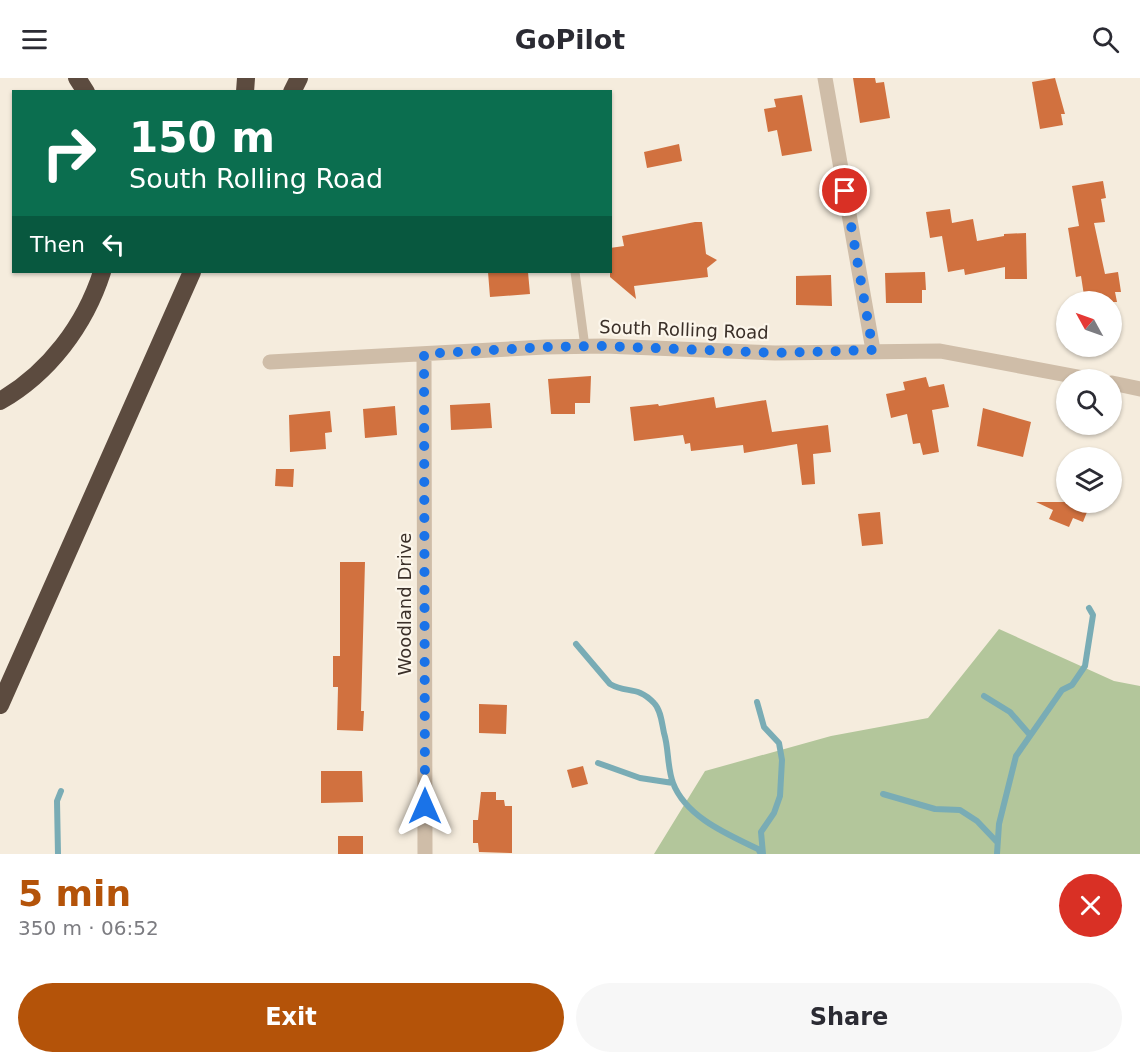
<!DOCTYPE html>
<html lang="en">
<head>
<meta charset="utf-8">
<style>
	body { margin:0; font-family:"DejaVu Sans",sans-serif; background:#f7f7f7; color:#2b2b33; height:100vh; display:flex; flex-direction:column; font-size:22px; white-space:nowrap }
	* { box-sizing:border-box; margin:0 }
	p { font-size:20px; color:#7c7c81 }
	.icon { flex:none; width:33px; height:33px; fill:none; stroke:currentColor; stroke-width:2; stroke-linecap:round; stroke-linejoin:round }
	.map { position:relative; height:776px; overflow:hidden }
	.panel { display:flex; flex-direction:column; background:#fff; flex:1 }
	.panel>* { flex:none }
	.banner { position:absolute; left:12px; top:12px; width:600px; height:183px; border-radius:0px; box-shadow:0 2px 4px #0004; background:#0b6e4f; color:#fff; overflow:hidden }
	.needle { width:39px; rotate:310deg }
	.buttons { position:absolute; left:1056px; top:213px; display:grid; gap:12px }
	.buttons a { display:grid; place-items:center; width:66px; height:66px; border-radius:50%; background:#fff; box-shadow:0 2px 4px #0004; font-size:30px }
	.pin { position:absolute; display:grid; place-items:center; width:51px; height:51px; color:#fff; margin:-26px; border:3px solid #fff; border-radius:50%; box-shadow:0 2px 6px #0007 }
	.me { position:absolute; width:66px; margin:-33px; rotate:0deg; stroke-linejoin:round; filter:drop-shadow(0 0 4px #0008) }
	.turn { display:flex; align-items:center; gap:21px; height:126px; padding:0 18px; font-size:27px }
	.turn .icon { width:78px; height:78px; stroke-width:2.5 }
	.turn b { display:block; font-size:42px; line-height:51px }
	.then { display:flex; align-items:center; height:57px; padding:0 18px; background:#0003; gap:12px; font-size:22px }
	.round { display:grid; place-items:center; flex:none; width:63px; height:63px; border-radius:32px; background:#f7f7f7 }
	.summary { display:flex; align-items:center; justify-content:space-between; height:102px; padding:0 18px }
	h1 { font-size:36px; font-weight:600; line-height:45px; color:#b45309 }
	.cta { display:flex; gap:12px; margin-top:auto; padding:12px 18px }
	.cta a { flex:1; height:69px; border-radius:36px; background:#b45309; color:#fff; font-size:24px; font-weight:600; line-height:69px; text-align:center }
	.cta a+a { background:#f7f7f7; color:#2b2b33 }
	header { display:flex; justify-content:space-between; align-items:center; height:78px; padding:0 18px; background:#fff; font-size:27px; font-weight:600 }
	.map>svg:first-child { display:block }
</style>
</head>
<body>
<header><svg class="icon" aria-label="menu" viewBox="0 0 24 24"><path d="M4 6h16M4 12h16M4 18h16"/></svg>GoPilot<svg class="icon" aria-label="search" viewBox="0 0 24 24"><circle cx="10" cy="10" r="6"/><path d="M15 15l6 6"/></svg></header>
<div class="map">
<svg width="1140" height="776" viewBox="0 0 1140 776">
	<rect width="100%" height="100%" fill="#f5ecdd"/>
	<!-- green -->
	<path fill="#b3c69b" d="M999,551L1114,603L1140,608V776H654L705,693L831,658L928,640Z"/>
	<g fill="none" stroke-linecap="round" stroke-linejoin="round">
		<!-- stream -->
		<path stroke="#79acb5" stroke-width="6" d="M576,566L610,606C627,616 637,607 654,625C661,632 662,646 664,655C669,671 667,689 673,705C686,739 727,756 758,771L761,776
			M984,618L1010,634L1030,657
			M757,624L764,649L779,665L782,682L780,718L774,735L761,754L763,776
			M598,685L640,700L673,705
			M883,716L935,731L960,732L977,743L997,764
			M58,776L57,723L61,713
			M997,776L999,746L1016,678L1062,612L1072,607L1085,588L1093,537L1089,530"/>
	</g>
	<!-- building -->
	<path fill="#d1713f" d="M853,0H875L876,5L884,4L890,40L860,45Z
		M1055,0L1065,36H1061L1063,47L1040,51L1032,4Z
		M802,17L812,73L782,78L777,52L768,54L764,31L776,29L774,21Z
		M679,66L682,83L647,90L644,74Z
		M1103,103L1106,120L1101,121L1105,144L1094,145L1105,196L1118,194L1121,214H1115L1117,224H1085L1081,198L1076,199L1068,150L1079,148L1072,108Z
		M950,131L952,145L973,141L977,163L1004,158V156L1026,155L1027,201H1005V189L965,197L964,191L948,194L942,158L930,160L926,134Z
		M695,144H702L706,176L717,182L707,190L708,199L634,208L636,221L610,199V170L624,168L622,158Z
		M488,194H528L530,216L490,219Z
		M925,194L926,212H922V225H886L885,195Z
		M831,197L832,228L796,227V198Z
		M591,298L590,325H575V336H551L548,301Z
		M926,299L929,309L944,306L949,329L932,332L939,374L923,377L920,365L913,366L907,336L891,340L886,316L905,312L903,304Z
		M714,319L716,330L766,322L772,354L828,347L831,374L813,376L815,406L802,407L797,366L744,375L743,367L691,373L690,365L685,366L683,357L634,363L630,329L658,326L659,328Z
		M490,325L492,350L451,352L450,327Z
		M395,328L397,357L365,360L363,331Z
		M983,330L1031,344L1023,379L977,368Z
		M330,333L332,354L325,355L326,371L290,374L289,337Z
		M276,391H294L293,409L275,408Z
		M1036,424H1091L1083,444L1073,440L1069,449L1049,441L1053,432Z
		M880,434L883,466L862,468L858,436Z
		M340,484H365L361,633H364L363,653L337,652L338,609H333V578H340Z
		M479,626L507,627L506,656L479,655Z
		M583,688L588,706L572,710L567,692Z
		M321,693H362L363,724L321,725Z
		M481,714H496V722H504L505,728H512V775L479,774L478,765H473V742H478Z
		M338,758H363V776H338Z"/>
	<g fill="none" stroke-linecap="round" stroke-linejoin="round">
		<!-- service -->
		<path stroke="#cfbda8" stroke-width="9" d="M575,194L585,269"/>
		<!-- minor -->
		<path stroke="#cfbda8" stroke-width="15" d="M825,0L873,272
			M424,276L425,776
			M270,284L545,269L604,268L775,275L940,273L1094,302
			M1112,305L1140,311"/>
		<!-- motorway -->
		<path stroke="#5c4b3f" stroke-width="18" d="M77,0L86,14
			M245,14L246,0
			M292,14L299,0
			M0,323C49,295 85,247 102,194
			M0,627L192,194"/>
	</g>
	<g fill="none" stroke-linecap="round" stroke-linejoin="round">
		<!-- route -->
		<path stroke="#1a73e8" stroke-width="10" stroke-dasharray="0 18" d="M425,728L424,276L545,269L604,268L775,275L873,272L845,113"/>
	</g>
	<g text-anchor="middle" stroke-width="4.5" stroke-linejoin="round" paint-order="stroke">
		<!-- street labels -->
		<g font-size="18" fill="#3b3029" stroke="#fcf6eb">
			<text transform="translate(684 252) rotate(2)" y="6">South Rolling Road</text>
			<text transform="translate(405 526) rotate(-90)" y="6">Woodland Drive</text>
		</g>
	</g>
</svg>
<div class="buttons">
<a><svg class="needle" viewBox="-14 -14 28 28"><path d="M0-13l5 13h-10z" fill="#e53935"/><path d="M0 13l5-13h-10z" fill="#7c7c81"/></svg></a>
<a><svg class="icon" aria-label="search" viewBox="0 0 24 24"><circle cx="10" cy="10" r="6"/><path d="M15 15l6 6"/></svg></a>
<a><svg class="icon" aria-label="layers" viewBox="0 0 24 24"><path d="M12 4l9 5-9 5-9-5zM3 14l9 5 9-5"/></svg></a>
</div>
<div class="pin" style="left:845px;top:113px;background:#d93025"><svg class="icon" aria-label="arrive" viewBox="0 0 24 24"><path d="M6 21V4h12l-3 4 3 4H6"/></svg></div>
<svg class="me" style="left:425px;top:728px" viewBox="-20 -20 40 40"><path d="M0-17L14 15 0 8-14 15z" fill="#1a73e8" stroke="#fff" stroke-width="4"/></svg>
<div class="banner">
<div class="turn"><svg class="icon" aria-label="right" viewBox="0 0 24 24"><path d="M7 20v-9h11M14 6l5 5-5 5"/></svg><div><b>150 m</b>South Rolling Road</div></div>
<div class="then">Then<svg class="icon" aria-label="left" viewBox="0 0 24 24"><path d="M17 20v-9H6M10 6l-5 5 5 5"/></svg></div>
</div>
</div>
<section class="panel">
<div class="summary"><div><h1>5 min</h1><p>350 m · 06:52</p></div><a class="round" style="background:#d93025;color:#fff"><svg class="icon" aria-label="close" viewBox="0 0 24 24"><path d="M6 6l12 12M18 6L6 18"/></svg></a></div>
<div class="cta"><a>Exit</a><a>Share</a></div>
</section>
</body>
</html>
